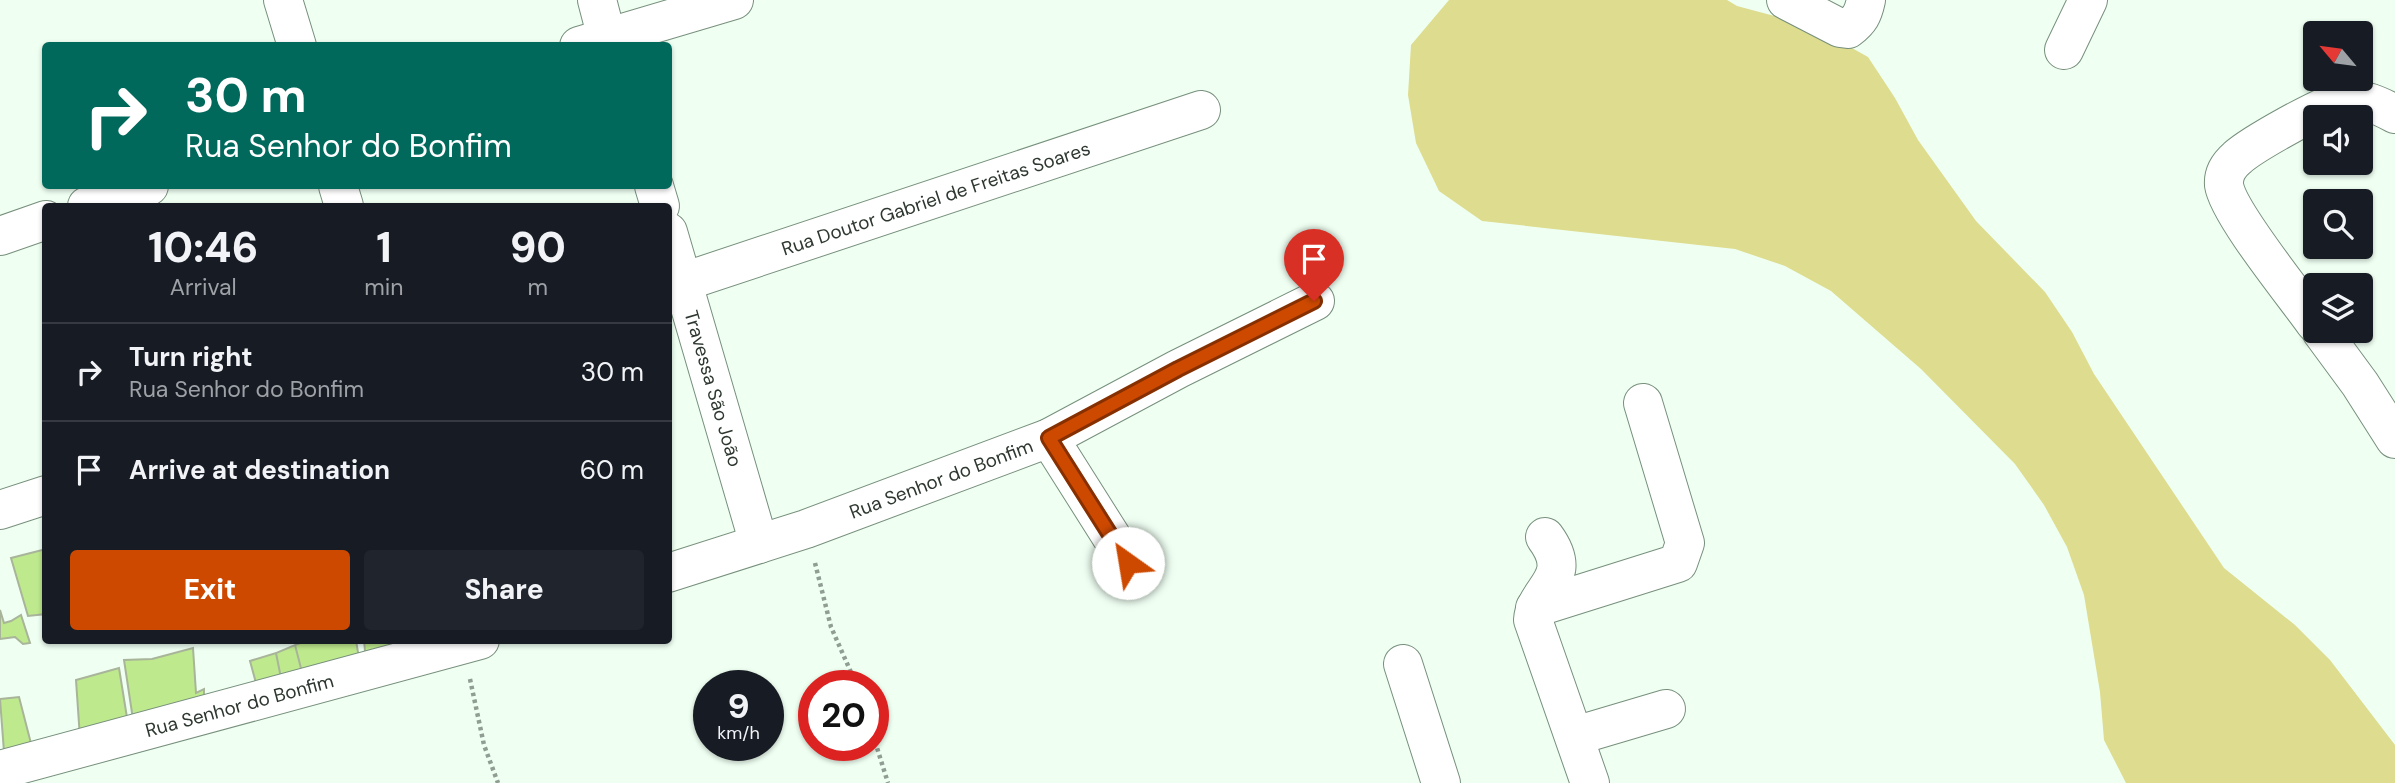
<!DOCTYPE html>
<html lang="en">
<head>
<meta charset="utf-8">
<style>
	body { margin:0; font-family:"DM Sans",sans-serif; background:#20242c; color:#f1f3f6; height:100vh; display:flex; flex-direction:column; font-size:26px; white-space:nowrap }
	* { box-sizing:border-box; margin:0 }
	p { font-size:23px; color:#9ea1a6 }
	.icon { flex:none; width:38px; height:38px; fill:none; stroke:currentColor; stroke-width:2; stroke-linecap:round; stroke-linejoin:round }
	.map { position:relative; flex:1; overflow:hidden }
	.drawer { position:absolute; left:42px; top:203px; width:630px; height:441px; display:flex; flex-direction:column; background:#171b24; border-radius:7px; box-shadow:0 2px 5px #0004 }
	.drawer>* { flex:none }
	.hud { position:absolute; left:42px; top:42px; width:630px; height:147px; border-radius:7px; box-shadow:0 2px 5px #0004; background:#00695c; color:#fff; overflow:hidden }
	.needle { width:46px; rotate:299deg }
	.tools { position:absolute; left:2303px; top:21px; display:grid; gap:14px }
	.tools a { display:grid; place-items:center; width:70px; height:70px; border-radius:7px; background:#171b24; box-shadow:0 2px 5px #0004; font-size:35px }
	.speed { position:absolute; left:693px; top:670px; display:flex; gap:14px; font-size:35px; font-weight:700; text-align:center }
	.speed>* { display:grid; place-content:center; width:91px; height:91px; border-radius:50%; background:#171b24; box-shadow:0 2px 5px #0004; line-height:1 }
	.speed small { font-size:18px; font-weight:400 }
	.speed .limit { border:10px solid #d22; background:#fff; color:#111 }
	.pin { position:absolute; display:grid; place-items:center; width:60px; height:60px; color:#fff; margin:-72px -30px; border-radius:50% 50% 50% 0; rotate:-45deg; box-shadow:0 0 7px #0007 }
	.pin .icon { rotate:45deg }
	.me { position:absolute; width:77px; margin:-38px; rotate:328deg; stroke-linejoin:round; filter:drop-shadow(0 0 5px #0008) }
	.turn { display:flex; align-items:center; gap:24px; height:147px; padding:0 28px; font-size:32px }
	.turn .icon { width:91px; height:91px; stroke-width:2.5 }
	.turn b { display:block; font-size:49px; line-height:60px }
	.eta { display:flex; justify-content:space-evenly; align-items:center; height:119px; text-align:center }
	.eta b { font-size:42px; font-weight:800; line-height:49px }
	.button { display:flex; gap:14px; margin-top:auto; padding:14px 28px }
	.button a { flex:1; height:80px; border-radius:7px; background:#ce4900; color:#fff; font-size:28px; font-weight:800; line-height:80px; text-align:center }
	.button a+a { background:#20242c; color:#f1f3f6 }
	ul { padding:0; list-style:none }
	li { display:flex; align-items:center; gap:21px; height:98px; padding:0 28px; border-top:2px solid #363941 }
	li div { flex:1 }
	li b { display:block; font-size:26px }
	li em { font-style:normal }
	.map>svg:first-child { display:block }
</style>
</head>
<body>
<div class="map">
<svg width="2395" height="783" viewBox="0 0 2395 783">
	<rect width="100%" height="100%" fill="#effff2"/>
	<!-- green -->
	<path fill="#dedc8e" d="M1449,0H1727L1737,6L1782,18L1825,33L1868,57L1895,98L1918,140L1976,221L2045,292L2072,332L2094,374L2224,568L2295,625L2330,660L2395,745V783H2126L2104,740L2100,692L2084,595L2067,547L2044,505L2015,464L1921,369L1831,291L1785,266L1735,249L1482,221L1439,191L1416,143L1408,95L1411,45Z"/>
	<!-- building -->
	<path fill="#bee98c" stroke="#a8b59a" stroke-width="2" d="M46,549V614L28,616L11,558Z
		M0,610L4,623L11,621L21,615L30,643L23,644L15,637L0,639Z
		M308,640H356L360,665L303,676L295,645Z
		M364,640H399L400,647L366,662Z
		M295,645L303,676L281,678L276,653Z
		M193,648L196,693L204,689V710L134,726L124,660L152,659Z
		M276,653L281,678L256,683L250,661Z
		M119,668L129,730L80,738L76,680Z
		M19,697L34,755L5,765L0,699Z"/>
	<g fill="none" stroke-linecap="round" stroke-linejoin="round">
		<!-- minor casing -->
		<g stroke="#77907c" stroke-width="40">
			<g id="minor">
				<path d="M283,0L297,46"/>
				<path d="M597,0L609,46"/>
				<path d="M1786,0L1840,28L1848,29C1860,20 1863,14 1866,0"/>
				<path d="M579,46L734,0"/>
				<path d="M2064,50L2088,0"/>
				<path d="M338,186L344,206"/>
				<path d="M654,186L660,206"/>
				<path d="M87,206L149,186"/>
				<path id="s1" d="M668,232L759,544"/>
				<path d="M0,236L46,220"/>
				<path id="s2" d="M668,287L1201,110"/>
				<path d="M2315,323C2296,296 2228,213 2224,185C2223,174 2229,165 2237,158C2251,145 2327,102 2344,100C2362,97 2380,106 2395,114"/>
				<path d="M2321,331L2360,384L2395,439"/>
				<path d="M1049,438L1128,563"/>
				<path d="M0,510L46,495"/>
				<path d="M1545,537C1576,579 1535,588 1533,620L1590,783"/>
				<path id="s3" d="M668,573L806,529L1049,438L1178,369L1315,301"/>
				<path d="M1535,608L1678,563L1685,543L1643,403"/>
				<path d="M1403,664L1441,783"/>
				<path d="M1575,736L1666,709"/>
				<path id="s4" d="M0,770L480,640"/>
			</g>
		</g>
		<!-- path -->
		<path stroke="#909d93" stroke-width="4.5" stroke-dasharray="3.5 3.5" stroke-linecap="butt" d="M815,563L831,627L857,686
			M470,679L484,745L498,783
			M873,735L888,783"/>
		<!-- minor -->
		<use href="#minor" stroke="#fff" stroke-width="38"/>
	</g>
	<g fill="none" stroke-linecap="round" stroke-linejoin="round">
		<!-- route casing -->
		<g stroke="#862f00" stroke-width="18">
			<path id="route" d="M1128,563L1049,438L1178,369L1314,301"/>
		</g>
		<!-- route -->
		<use href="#route" stroke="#ce4900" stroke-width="12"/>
	</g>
	<g text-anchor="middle" stroke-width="6" stroke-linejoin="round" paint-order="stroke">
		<!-- street labels -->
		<g font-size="19" fill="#2e3830" stroke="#fff">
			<text dy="7" stroke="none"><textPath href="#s2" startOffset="282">Rua Doutor Gabriel de Freitas Soares</textPath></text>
			<text dy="7" stroke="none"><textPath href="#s1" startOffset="163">Travessa São João</textPath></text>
			<text dy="7" stroke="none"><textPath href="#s3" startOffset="289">Rua Senhor do Bonfim</textPath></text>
			<text dy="7" stroke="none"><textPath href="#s4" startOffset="248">Rua Senhor do Bonfim</textPath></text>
		</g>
	</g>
</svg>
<div class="tools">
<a><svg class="needle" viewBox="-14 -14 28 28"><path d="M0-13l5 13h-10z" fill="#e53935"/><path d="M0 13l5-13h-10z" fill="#9ea1a6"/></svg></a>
<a><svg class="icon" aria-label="sound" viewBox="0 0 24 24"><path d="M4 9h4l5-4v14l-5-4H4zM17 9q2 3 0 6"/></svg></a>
<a><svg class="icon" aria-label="search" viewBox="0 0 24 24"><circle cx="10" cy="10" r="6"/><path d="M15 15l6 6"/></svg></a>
<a><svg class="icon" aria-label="layers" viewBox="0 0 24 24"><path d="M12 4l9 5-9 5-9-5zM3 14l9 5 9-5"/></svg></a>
</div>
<div class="speed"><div>9<small>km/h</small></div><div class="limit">20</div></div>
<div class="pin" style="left:1314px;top:301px;background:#d93025"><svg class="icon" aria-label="arrive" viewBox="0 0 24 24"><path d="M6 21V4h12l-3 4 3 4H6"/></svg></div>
<svg class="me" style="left:1128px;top:563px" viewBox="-20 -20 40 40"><circle r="19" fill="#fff"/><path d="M0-13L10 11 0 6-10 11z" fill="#ce4900"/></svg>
<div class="hud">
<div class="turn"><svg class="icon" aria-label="right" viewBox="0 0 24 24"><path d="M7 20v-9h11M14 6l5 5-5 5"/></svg><div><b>30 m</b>Rua Senhor do Bonfim</div></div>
</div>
<section class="drawer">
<div class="eta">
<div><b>10:46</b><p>Arrival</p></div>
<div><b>1</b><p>min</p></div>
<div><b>90</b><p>m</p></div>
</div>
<ul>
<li><svg class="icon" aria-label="right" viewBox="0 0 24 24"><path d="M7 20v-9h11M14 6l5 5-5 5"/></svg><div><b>Turn right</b><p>Rua Senhor do Bonfim</p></div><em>30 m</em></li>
<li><svg class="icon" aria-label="arrive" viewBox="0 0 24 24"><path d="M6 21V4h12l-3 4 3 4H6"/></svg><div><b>Arrive at destination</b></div><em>60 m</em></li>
</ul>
<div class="button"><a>Exit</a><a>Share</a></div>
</section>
</div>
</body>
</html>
